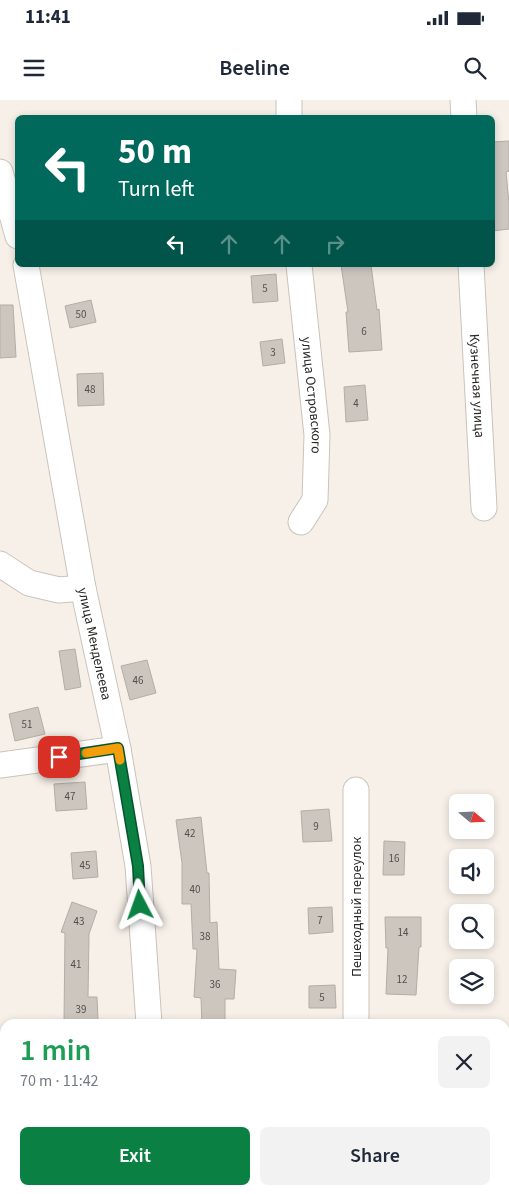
<!DOCTYPE html>
<html lang="en">
<head>
<meta charset="utf-8">
<style>
	body { margin:0; font-family:"Source Sans 3",sans-serif; background:#f2f2f3; color:#1f2937; height:100vh; display:flex; flex-direction:column; font-size:19px; white-space:nowrap }
	* { box-sizing:border-box; margin:0 }
	p { font-size:16px; color:#747a83 }
	.icon { flex:none; width:28px; height:28px; fill:none; stroke:currentColor; stroke-width:2; stroke-linecap:round; stroke-linejoin:round }
	.map { position:relative; flex:1; overflow:hidden }
	.side { position:absolute; left:0px; top:919px; width:510px; height:176px; display:flex; flex-direction:column; background:#fff; border-radius:15px 15px 0 0; box-shadow:0 2px 8px #0003 }
	.side>* { flex:none }
	.guide { position:absolute; left:15px; top:15px; width:480px; height:152px; border-radius:8px; box-shadow:0 2px 8px #0003; background:#00695c; color:#fff; overflow:hidden }
	.needle { width:32px; rotate:109deg }
	.controls { position:absolute; left:449px; top:694px; display:grid; gap:10px }
	.controls a { display:grid; place-items:center; width:45px; height:45px; border-radius:8px; background:#fff; box-shadow:0 2px 8px #0003; font-size:25px }
	.pin { position:absolute; display:grid; place-items:center; width:42px; height:42px; color:#fff; margin:-21px; border-radius:10px; box-shadow:0 2px 8px #0006 }
	.me { position:absolute; width:55px; margin:-28px; rotate:356deg; stroke-linejoin:round; filter:drop-shadow(0 0 4px #0008) }
	.turn { display:flex; align-items:center; gap:18px; height:105px; padding:0 20px; font-size:22px }
	.turn .icon { width:65px; height:65px; stroke-width:2.5 }
	.turn b { display:block; font-size:35px; line-height:42px }
	.lanes { display:flex; align-items:center; height:48px; padding:0 20px; background:#0003; justify-content:center; gap:25px; direction:ltr }
	.lanes .off { opacity:.35 }
	.round { display:grid; place-items:center; flex:none; width:52px; height:52px; border-radius:8px; background:#f2f2f3 }
	.overview { display:flex; align-items:center; justify-content:space-between; height:85px; padding:0 20px }
	h1 { font-size:30px; font-weight:600; line-height:38px; color:#1e9e55 }
	.primary-button { display:flex; gap:10px; margin-top:auto; padding:10px 20px }
	.primary-button a { flex:1; height:58px; border-radius:8px; background:#0b8043; color:#fff; font-size:20px; font-weight:600; line-height:58px; text-align:center }
	.primary-button a+a { background:#f2f2f3; color:#1f2937 }
	.status { display:flex; justify-content:space-between; align-items:center; height:35px; padding:0 25px; background:#fff; direction:ltr }
	.status svg { height:14px; fill:currentColor }
	header { display:flex; justify-content:space-between; align-items:center; height:65px; padding:0 20px; background:#fff; font-size:22px; font-weight:600 }
	.map>svg:first-child { display:block }
</style>
</head>
<body>
<div class="status"><b>11:41</b><svg viewBox="0 0 49 12"><path d="M0 12V9h3v3zM5 12V6h3v6zM10 12V3h3v9zM15 12V0h3v12zM26 1h20v11H26zM47 4h2v5h-2z"/></svg></div>
<header><svg class="icon" aria-label="menu" viewBox="0 0 24 24"><path d="M4 6h16M4 12h16M4 18h16"/></svg>Beeline<svg class="icon" aria-label="search" viewBox="0 0 24 24"><circle cx="10" cy="10" r="6"/><path d="M15 15l6 6"/></svg></header>
<div class="map">
<svg width="509" height="1094" viewBox="0 0 509 1094">
	<rect width="100%" height="100%" fill="#f7f0e9"/>
	<!-- building -->
	<path fill="#ccc6bf" stroke="#b3ada6" d="M509,41V71L506,72L509,103V129L492,131V42Z
		M341,165H371L377,210L379,209L382,250L349,252L346,212H348Z
		M276,174L278,201L253,203L251,176Z
		M91,200L96,222L70,228L65,206Z
		M0,205H13L16,257L0,258Z
		M282,239L285,263L263,266L260,242Z
		M103,273L104,305L78,306L77,274Z
		M365,285L368,320L346,322L344,287Z
		M75,549L81,587L65,590L59,551Z
		M147,560L156,593L130,600L121,566Z
		M38,607L45,634L15,641L9,614Z
		M85,682L87,709L56,711L54,684Z
		M329,709L332,741L303,742L301,711Z
		M201,717L207,773H209L210,823L217,822L219,869L236,870L234,899H225V924H202L201,898L194,897L197,849H193L191,804H182V763L176,720Z
		M384,741L405,742L404,775H383Z
		M96,751L98,777L73,779L71,753Z
		M72,802L97,811L89,834L88,897H97L98,920L64,921L65,833L61,832Z
		M332,807L333,832L309,834L308,808Z
		M385,817H421V847H419L416,895L386,894L388,848H386Z
		M335,885L336,908H309V886Z"/>
	<g fill="none" stroke-linecap="round" stroke-linejoin="round">
		<!-- minor casing -->
		<g stroke="#cac3bc" stroke-width="27">
			<g id="minor">
				<path d="M289,0V18"/>
				<path d="M463,0L464,18"/>
				<path d="M0,72L18,136"/>
				<path id="s1" d="M26,165L83,488L118,649L138,766L149,924"/>
				<path id="s2" d="M299,165L317,335L315,400L301,422"/>
				<path id="s3" d="M471,165L484,408"/>
				<path d="M0,464L29,483L59,490L83,488"/>
				<path d="M0,665L118,649"/>
				<path d="M356,924V690"/>
				<path d="M156,1090V1094"/>
				<path d="M355,1094V1090"/>
			</g>
		</g>
		<!-- minor -->
		<use href="#minor" stroke="#fff" stroke-width="25"/>
	</g>
	<g fill="none" stroke-linecap="round" stroke-linejoin="round">
		<!-- route casing -->
		<g stroke="#07532c" stroke-width="12">
			<path id="route" d="M59,657L118,648L138,766L140,805"/>
		</g>
		<!-- route -->
		<use href="#route" stroke="#0b8043" stroke-width="9"/>
		<!-- slow -->
		<path stroke="#f59e0b" stroke-width="9" d="M86,653L118,648L120,660"/>
	</g>
	<g text-anchor="middle" stroke-width="5" stroke-linejoin="round" paint-order="stroke">
		<!-- number labels -->
		<g font-size="11" fill="#524f4c">
			<text x="265" y="192">5</text>
			<text x="81" y="218">50</text>
			<text x="364" y="235">6</text>
			<text x="273" y="256">3</text>
			<text x="90" y="293">48</text>
			<text x="356" y="307">4</text>
			<text x="138" y="584">46</text>
			<text x="27" y="628">51</text>
			<text x="70" y="700">47</text>
			<text x="316" y="730">9</text>
			<text x="190" y="737">42</text>
			<text x="394" y="762">16</text>
			<text x="85" y="769">45</text>
			<text x="195" y="793">40</text>
			<text x="320" y="824">7</text>
			<text x="79" y="825">43</text>
			<text x="403" y="836">14</text>
			<text x="205" y="840">38</text>
			<text x="76" y="868">41</text>
			<text x="402" y="883">12</text>
			<text x="215" y="888">36</text>
			<text x="322" y="901">5</text>
			<text x="81" y="913">39</text>
		</g>
		<!-- street labels -->
		<g font-size="14" fill="#2a2725" stroke="#fff">
			<text dy="5" stroke="none"><textPath href="#s3" startOffset="121">Кузнечная улица</textPath></text>
			<text dy="5" stroke="none"><textPath href="#s2" startOffset="131">улица Островского</textPath></text>
			<text dy="5" stroke="none"><textPath href="#s1" startOffset="385">улица Менделеева</textPath></text>
			<text transform="translate(356 807) rotate(-90)" y="5">Пешеходный переулок</text>
		</g>
	</g>
</svg>
<div class="controls">
<a><svg class="needle" viewBox="-14 -14 28 28"><path d="M0-13l5 13h-10z" fill="#e53935"/><path d="M0 13l5-13h-10z" fill="#747a83"/></svg></a>
<a><svg class="icon" aria-label="sound" viewBox="0 0 24 24"><path d="M4 9h4l5-4v14l-5-4H4zM17 9q2 3 0 6"/></svg></a>
<a><svg class="icon" aria-label="search" viewBox="0 0 24 24"><circle cx="10" cy="10" r="6"/><path d="M15 15l6 6"/></svg></a>
<a><svg class="icon" aria-label="layers" viewBox="0 0 24 24"><path d="M12 4l9 5-9 5-9-5zM3 14l9 5 9-5"/></svg></a>
</div>
<div class="pin" style="left:59px;top:657px;background:#d93025"><svg class="icon" aria-label="arrive" viewBox="0 0 24 24"><path d="M6 21V4h12l-3 4 3 4H6"/></svg></div>
<svg class="me" style="left:140px;top:805px" viewBox="-20 -20 40 40"><path d="M0-17L14 15 0 8-14 15z" fill="#0b8043" stroke="#fff" stroke-width="4"/></svg>
<div class="guide">
<div class="turn"><svg class="icon" aria-label="left" viewBox="0 0 24 24"><path d="M17 20v-9H6M10 6l-5 5 5 5"/></svg><div><b>50 m</b>Turn left</div></div>
<div class="lanes"><svg class="icon" aria-label="left" viewBox="0 0 24 24"><path d="M17 20v-9H6M10 6l-5 5 5 5"/></svg><svg class="icon off" aria-label="ahead" viewBox="0 0 24 24"><path d="M12 20V5M6 11l6-6 6 6"/></svg><svg class="icon off" aria-label="ahead" viewBox="0 0 24 24"><path d="M12 20V5M6 11l6-6 6 6"/></svg><svg class="icon off" aria-label="right" viewBox="0 0 24 24"><path d="M7 20v-9h11M14 6l5 5-5 5"/></svg></div>
</div>
<section class="side">
<div class="overview"><div><h1>1 min</h1><p>70 m · 11:42</p></div><a class="round"><svg class="icon" aria-label="close" viewBox="0 0 24 24"><path d="M6 6l12 12M18 6L6 18"/></svg></a></div>
<div class="primary-button"><a>Exit</a><a>Share</a></div>
</section>
</div>
</body>
</html>
